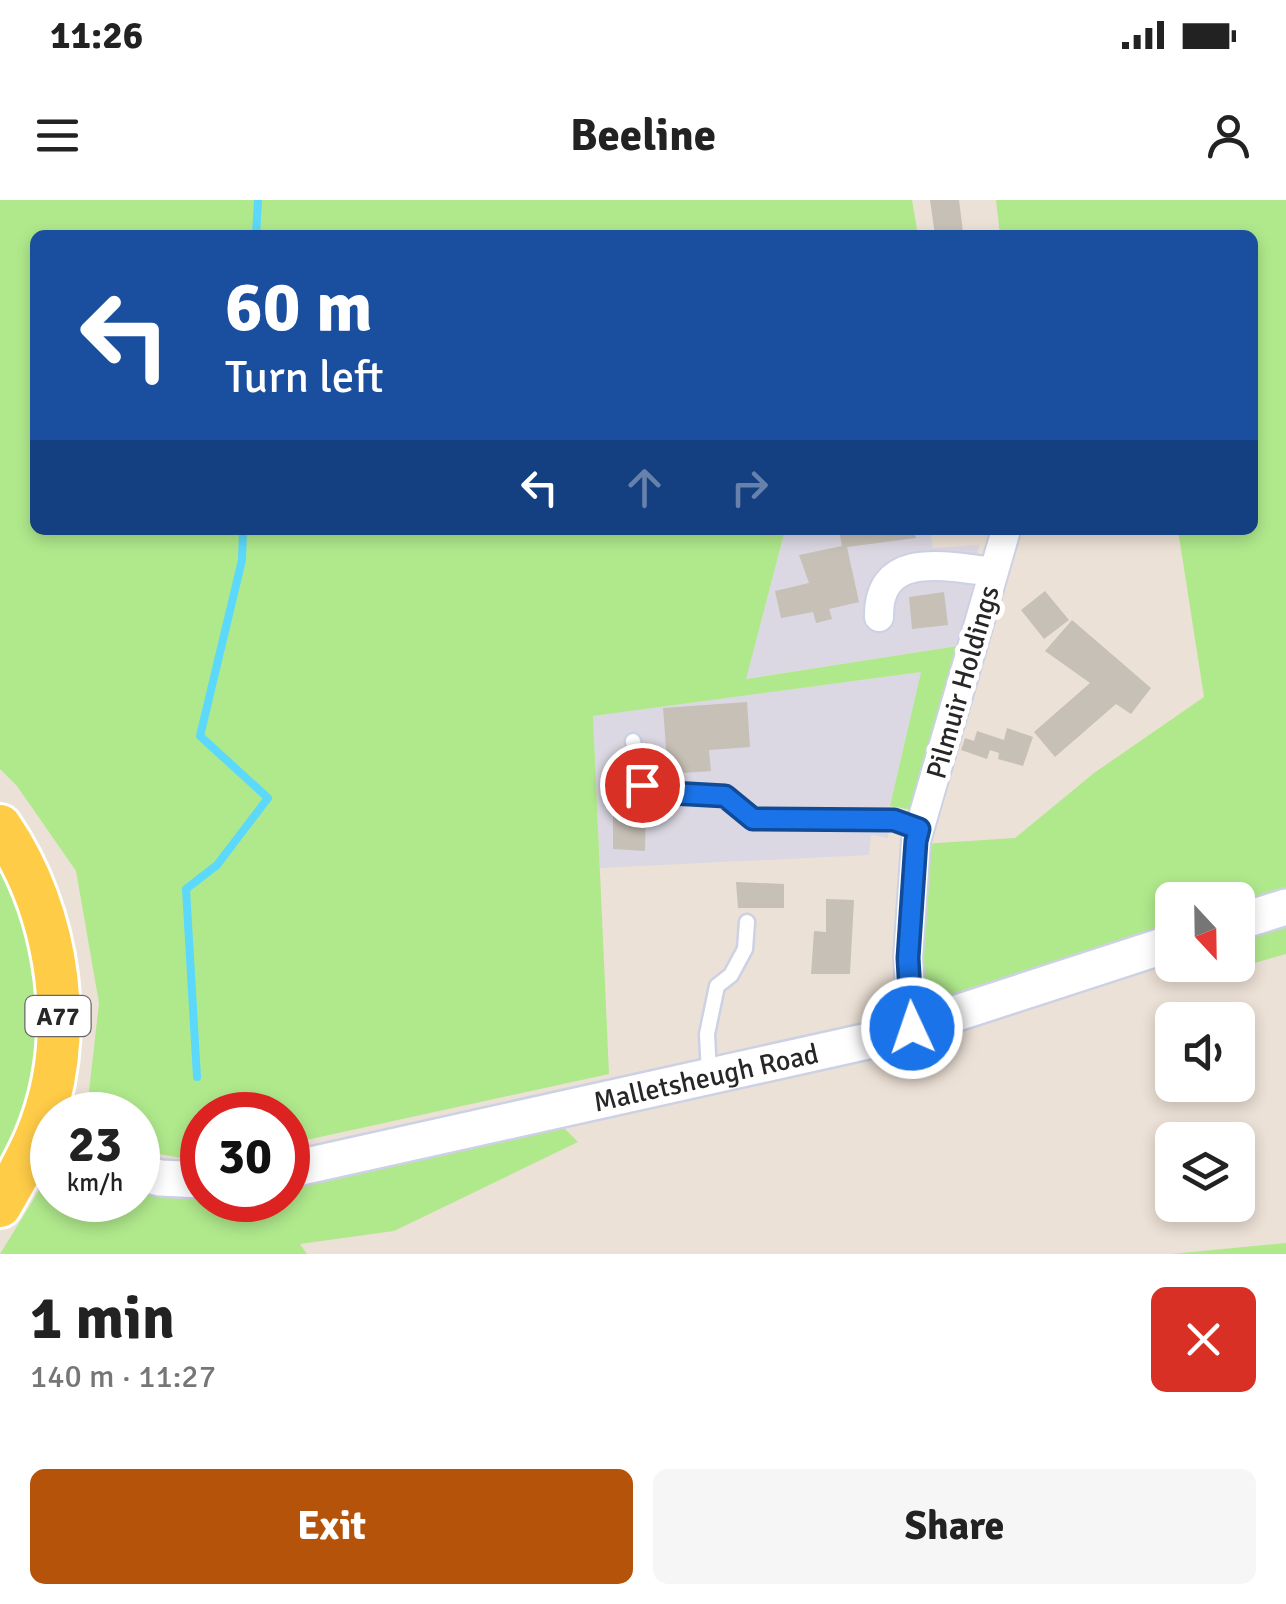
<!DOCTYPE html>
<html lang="en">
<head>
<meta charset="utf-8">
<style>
	body { margin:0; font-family:Signika,sans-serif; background:#f6f6f6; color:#222; height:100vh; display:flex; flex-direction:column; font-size:38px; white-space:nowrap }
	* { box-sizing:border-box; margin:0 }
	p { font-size:32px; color:#767676 }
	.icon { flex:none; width:55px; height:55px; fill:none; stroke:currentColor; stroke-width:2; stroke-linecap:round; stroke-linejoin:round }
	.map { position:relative; height:1054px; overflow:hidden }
	.sheet { display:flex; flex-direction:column; background:#fff; flex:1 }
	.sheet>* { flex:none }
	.banner { position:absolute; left:30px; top:30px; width:1228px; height:305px; border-radius:15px; box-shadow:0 5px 15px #0003; background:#1a4fa0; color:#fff; overflow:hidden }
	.needle { width:65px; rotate:158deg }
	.tools { position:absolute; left:1155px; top:682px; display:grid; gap:20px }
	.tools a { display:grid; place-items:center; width:100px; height:100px; border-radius:15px; background:#fff; box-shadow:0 5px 15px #0003; font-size:50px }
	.speed { position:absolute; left:30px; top:892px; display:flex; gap:20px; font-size:50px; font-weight:700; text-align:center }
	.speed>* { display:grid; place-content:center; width:130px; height:130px; border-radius:50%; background:#fff; box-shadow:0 5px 15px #0003; line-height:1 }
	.speed small { font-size:25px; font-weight:400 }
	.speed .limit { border:15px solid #d22; background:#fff; color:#111 }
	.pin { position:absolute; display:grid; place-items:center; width:85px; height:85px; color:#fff; margin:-42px; border:5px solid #fff; border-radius:50%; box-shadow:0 2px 10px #0007 }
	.me { position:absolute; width:110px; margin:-55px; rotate:357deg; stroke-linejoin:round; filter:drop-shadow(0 0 8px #0008) }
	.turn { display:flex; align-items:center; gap:35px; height:210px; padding:0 30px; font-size:45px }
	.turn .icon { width:130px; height:130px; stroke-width:2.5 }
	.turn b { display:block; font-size:70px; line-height:85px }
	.lanes { display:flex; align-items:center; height:95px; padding:0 30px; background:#0003; justify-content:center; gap:50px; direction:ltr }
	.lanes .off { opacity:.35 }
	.round { display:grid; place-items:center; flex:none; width:105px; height:105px; border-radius:15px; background:#f6f6f6 }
	.headline { display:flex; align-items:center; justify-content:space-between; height:170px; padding:0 30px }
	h1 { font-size:60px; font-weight:800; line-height:75px }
	.button { display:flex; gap:20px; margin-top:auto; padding:20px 30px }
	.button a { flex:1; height:115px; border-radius:15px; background:#b45309; color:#fff; font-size:40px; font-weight:800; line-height:115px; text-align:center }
	.button a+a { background:#f6f6f6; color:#222 }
	.status { display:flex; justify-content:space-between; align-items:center; height:70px; padding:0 50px; background:#fff; direction:ltr }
	.status svg { height:28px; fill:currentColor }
	header { display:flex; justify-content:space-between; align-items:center; height:130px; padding:0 30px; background:#fff; font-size:45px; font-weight:800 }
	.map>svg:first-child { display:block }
</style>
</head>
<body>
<div class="status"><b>11:26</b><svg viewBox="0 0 49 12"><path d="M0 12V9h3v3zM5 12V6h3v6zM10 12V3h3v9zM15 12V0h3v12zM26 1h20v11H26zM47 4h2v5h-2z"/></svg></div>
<header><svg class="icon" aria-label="menu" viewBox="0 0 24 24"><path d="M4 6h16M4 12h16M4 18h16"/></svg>Beeline<svg class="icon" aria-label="person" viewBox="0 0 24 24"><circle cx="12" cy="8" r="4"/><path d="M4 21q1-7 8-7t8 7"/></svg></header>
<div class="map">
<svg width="1286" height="1054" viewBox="0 0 1286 1054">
	<rect width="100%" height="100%" fill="#ece1d6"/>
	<!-- industrial -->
	<path fill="#dbd8e3" d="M785,330H930L933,348L979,345L964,445L745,479Z
		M921,472L890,606L888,638L871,635L869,655L600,668L593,516Z"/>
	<!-- green -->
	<path fill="#b0e98c" d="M0,0H912L918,35H35V330H785L746,479L964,445L918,611L890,606L921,472L593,516L609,874L288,944V915H202V962L138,950V915H95L88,900L99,803L76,671L17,586L0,569Z
		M996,0H1286V691L1238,707V700H1172V727L927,808L916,770L922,644L1015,638L1094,573L1204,497L1178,330H1252V35H1000Z
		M0,663L35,744L44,860L0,977Z
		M1286,723V754L1208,776L1204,765H1238V738Z
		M559,923L578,942L394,1031L300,1044L307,1054H0L43,984L52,978V1000H138V985L202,1000H288V987Z
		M1286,1043V1054H1171Z"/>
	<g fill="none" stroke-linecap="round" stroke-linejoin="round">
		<!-- stream -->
		<path stroke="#5cd8fb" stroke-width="8" d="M256,35L258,0
			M197,877L186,689L217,665L268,598L200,536L242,360L243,330"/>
	</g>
	<!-- building -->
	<path fill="#c6c0b6" d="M930,0H959L963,32L935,35Z
		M839,330H914L916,338L847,347L859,402L829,409L832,419L816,423L813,412L781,418L775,391L809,383L799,355L842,346Z
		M1045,391L1069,420L1044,439L1021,410Z
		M944,392L948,425L912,429L909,397Z
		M1072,420L1151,488L1131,514L1116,504L1055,557L1034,532L1090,483L1045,451Z
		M747,502L750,547L709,550L711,571L668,574L663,508Z
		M1007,528L1033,537L1023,566L998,559L999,553L990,550L987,559L961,550L965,538L974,541L977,531L1004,540Z
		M613,608H646L645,651L613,649Z
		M736,682L784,684V708H738Z
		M826,699L854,700L850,774H811L814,731L826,732Z"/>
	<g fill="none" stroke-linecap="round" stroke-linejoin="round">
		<!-- service casing -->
		<g stroke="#ccd1e3" stroke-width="19">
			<path id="service" d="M633,541L642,585L653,591L725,596L753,619L894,620L919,629
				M709,875L707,834L717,786L731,775L745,749L747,722"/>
		</g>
		<!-- minor casing -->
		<g stroke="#ccd1e3" stroke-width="32">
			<path id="minor" d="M879,417C878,350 945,366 993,372
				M913,829L908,758L916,641L1006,330"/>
		</g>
		<!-- tertiary casing -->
		<g stroke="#ccd1e3" stroke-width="40">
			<g id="tertiary">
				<path d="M1238,722L1286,707"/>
				<path id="s1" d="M288,970L877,839L1172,743"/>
				<path d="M138,972L160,978L202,980"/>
			</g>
		</g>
		<!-- primary casing -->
		<g stroke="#fff" stroke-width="48">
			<path id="primary" d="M0,626C60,713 78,839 36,938C26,961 13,984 0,1006"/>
		</g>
		<!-- service -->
		<use href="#service" stroke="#fff" stroke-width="14"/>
		<!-- minor -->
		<use href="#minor" stroke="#fff" stroke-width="28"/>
		<!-- tertiary -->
		<use href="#tertiary" stroke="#fff" stroke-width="35"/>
		<!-- primary -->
		<use href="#primary" stroke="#ffcc48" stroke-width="42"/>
	</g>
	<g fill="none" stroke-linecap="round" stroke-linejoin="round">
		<!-- route casing -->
		<g stroke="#114b97" stroke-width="25">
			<path id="route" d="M642,585L653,592L725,596L753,619L894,620L919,629L916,641L908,758L912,828"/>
		</g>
		<!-- route -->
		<use href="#route" stroke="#1a73e8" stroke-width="18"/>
	</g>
	<g text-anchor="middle" stroke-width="10" stroke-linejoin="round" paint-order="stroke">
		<!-- shield labels -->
		<rect fill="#fff" stroke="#686868" stroke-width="2.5" x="25.5" y="796" width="65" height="40" rx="8"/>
		<g font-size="25" font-weight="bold" fill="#272727">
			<text x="58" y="825">A77</text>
		</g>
		<!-- street labels -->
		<g font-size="28" fill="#272727" stroke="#fff">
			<text transform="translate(962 482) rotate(-74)" y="10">Pilmuir Holdings</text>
			<text dy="10" stroke="none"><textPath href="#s1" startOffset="428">Malletsheugh Road</textPath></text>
		</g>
	</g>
</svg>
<div class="tools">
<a><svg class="needle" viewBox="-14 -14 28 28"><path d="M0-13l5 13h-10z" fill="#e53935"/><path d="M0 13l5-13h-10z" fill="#767676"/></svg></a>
<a><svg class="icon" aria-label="sound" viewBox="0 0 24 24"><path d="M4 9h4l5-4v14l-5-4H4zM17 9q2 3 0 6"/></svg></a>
<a><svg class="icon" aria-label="layers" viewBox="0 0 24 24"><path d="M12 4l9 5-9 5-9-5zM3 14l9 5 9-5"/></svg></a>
</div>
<div class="speed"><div>23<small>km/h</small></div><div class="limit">30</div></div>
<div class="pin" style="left:642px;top:585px;background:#d93025"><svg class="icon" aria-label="arrive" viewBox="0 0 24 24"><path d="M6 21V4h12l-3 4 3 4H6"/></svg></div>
<svg class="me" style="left:912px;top:828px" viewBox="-20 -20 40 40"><circle r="17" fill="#1a73e8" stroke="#fff" stroke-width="3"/><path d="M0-11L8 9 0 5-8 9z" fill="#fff"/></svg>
<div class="banner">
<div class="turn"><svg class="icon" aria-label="left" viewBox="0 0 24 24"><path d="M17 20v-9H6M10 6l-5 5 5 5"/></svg><div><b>60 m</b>Turn left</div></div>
<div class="lanes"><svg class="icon" aria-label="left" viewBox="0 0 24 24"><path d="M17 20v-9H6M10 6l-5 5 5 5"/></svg><svg class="icon off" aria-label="ahead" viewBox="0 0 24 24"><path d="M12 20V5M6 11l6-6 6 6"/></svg><svg class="icon off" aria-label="right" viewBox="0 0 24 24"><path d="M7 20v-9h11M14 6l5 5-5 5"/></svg></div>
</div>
</div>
<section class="sheet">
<div class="headline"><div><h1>1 min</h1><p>140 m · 11:27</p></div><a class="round" style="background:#d93025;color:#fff"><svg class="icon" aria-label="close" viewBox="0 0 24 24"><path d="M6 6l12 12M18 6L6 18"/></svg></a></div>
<div class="button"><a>Exit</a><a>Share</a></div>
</section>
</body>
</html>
